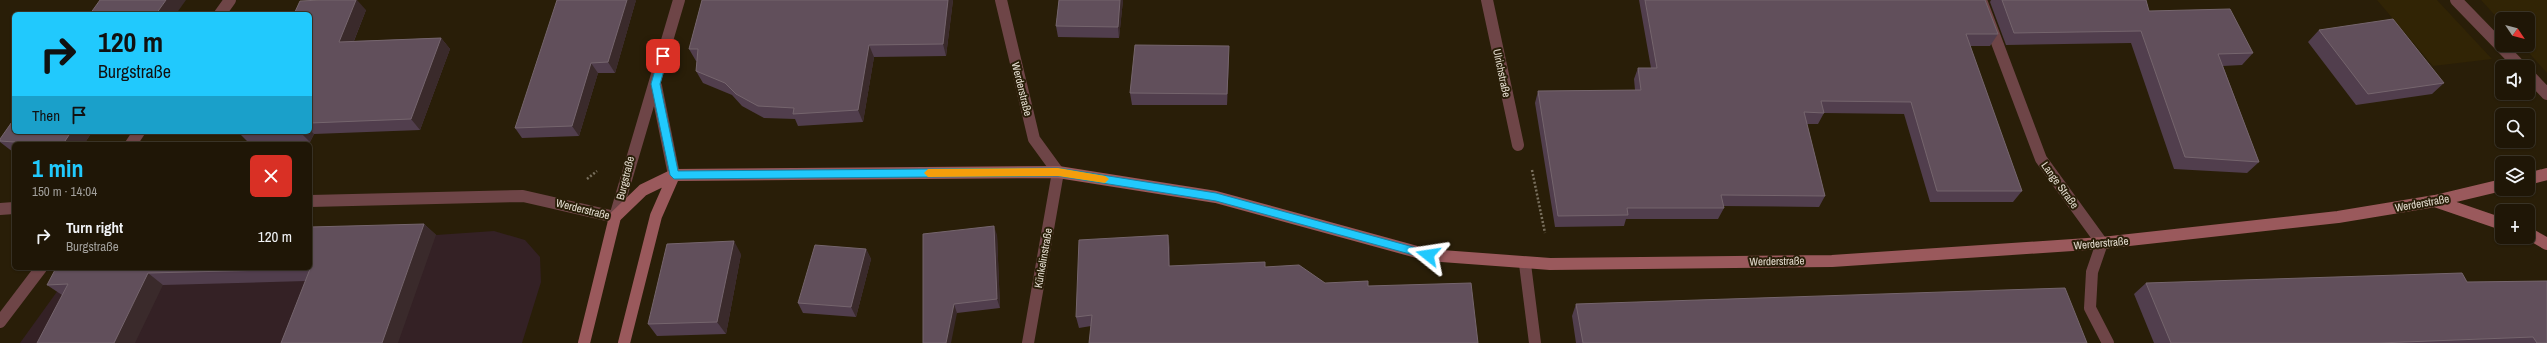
<!DOCTYPE html>
<html lang="en">
<head>
<meta charset="utf-8">
<style>
	body { margin:0; font-family:"Archivo Narrow",sans-serif; background:#2c2314; color:#f1f3f6; height:100vh; display:flex; flex-direction:column; font-size:15px; white-space:nowrap }
	* { box-sizing:border-box; margin:0 }
	p { font-size:13px; color:#a19f9b }
	.icon { flex:none; width:22px; height:22px; fill:none; stroke:currentColor; stroke-width:2; stroke-linecap:round; stroke-linejoin:round }
	.map { position:relative; flex:1; overflow:hidden }
	.panel { position:absolute; left:12px; top:142px; width:300px; height:128px; display:flex; flex-direction:column; background:#1f1606; border-radius:6px; box-shadow:0 1px 3px #0004,0 0 0 1px #3c3528 }
	.panel>* { flex:none }
	.hud { position:absolute; left:12px; top:12px; width:300px; height:122px; border-radius:6px; box-shadow:0 1px 3px #0004,0 0 0 1px #3c3528; background:#21c9fd; color:#111; overflow:hidden }
	.needle { width:26px; rotate:125deg }
	.tools { position:absolute; left:2495px; top:12px; display:grid; gap:8px }
	.tools a { display:grid; place-items:center; width:40px; height:40px; border-radius:6px; background:#1f1606; box-shadow:0 1px 3px #0004,0 0 0 1px #3c3528; font-size:20px }
	.pin { position:absolute; display:grid; place-items:center; width:34px; height:34px; color:#fff; margin:-17px; border-radius:8px; box-shadow:0 2px 6px #0006 }
	.me { position:absolute; width:44px; margin:-22px; rotate:285deg; stroke-linejoin:round; filter:drop-shadow(0 0 3px #0008) }
	.turn { display:flex; align-items:center; gap:14px; height:84px; padding:0 20px; font-size:18px }
	.turn .icon { width:52px; height:52px; stroke-width:2.5 }
	.turn b { display:block; font-size:28px; line-height:34px }
	.then { display:flex; align-items:center; height:38px; padding:0 20px; background:#0003; gap:8px; font-size:15px }
	.round { display:grid; place-items:center; flex:none; width:42px; height:42px; border-radius:6px; background:#2c2314 }
	.overview { display:flex; align-items:center; justify-content:space-between; height:68px; padding:0 20px }
	h1 { font-size:24px; font-weight:700; line-height:30px; color:#21c9fd }
	ul { padding:0; list-style:none }
	li { display:flex; align-items:center; gap:12px; height:52px; padding:0 20px }
	li div { flex:1 }
	li b { display:block; font-size:15px }
	li em { font-style:normal }
	.map>svg:first-child { display:block }
</style>
</head>
<body>
<div class="map">
<svg width="2547" height="343" viewBox="0 0 2547 343">
	<rect width="100%" height="100%" fill="#291e08"/>
	<!-- built -->
	<path fill="#312405" d="M2377,0H2437L2492,59L2433,66Z
		M2481,0H2547V73L2522,45H2528V19H2502V23Z"/>
	<!-- education -->
	<path fill="#342125" d="M494,231L525,240L540,257L541,282L522,343H20L74,268H310L436,235Z"/>
	<g fill="none" stroke-linecap="round" stroke-linejoin="round">
		<!-- path -->
		<path stroke="#79705e" stroke-width="2.5" stroke-dasharray="2 2" stroke-linecap="butt" d="M1532,170L1545,233
			M587,179L597,171"/>
		<!-- service -->
		<path stroke="#6e4547" stroke-width="12" d="M2456,0L2521,67
			M2528,74L2547,94"/>
		<!-- minor -->
		<path stroke="#6e4547" stroke-width="12" d="M1001,0L1034,139L1058,172L1028,343
			M1487,0L1518,145
			M1981,0L2041,159L2102,243L2092,272L2090,308L2108,343
			M220,14L230,0
			M131,144L139,132
			M310,201L523,196L615,217
			M0,209L14,208
			M1525,264L1535,343
			M0,322L41,268"/>
		<!-- tertiary -->
		<path stroke="#6e4547" stroke-width="12" d="M656,86L674,175
			M615,217L679,0"/>
		<!-- secondary -->
		<path stroke="#9a595c" stroke-width="12" d="M2528,179L2547,174
			M2435,201L2502,224
			M2528,233L2547,244
			M584,343L615,217L643,190L674,175L1058,172L1216,197L1428,255L1550,264L1832,261L2102,243L2338,217L2435,201L2502,185
			M624,343L656,216L674,175"/>
	</g>
	<!-- wall -->
	<path fill="#513e4d" d="M636,0L615,73H598L579,136L522,138L515,128Z
		M702,0H953L946,56L874,57L863,122L798,126L795,119L764,118L742,106L732,95L703,83L696,71L697,61H696L689,49Z
		M1059,0H1123L1119,38L1058,37L1056,26Z
		M1639,0H1985L1998,34L1990,46H1970L2022,191L2013,202H1930L1904,114L1824,113L1818,124H1807L1825,196L1819,207L1723,206L1724,208L1718,219H1626L1624,226L1555,227L1535,103L1538,91L1635,90L1634,79L1638,68H1651Z
		M1991,0H2146L2149,11L2253,53L2242,65L2223,66L2259,162L2247,173L2174,169L2131,43L2006,45L1990,2Z
		M366,10L354,41L441,38L450,49L420,130L314,134L310,142L249,143L238,132H310V14Z
		M2319,30L2444,83L2432,94L2356,105L2308,42Z
		M1229,57L1227,105H1132L1130,93Z
		M14,132H92L84,144H14V152H13L0,142V139Z
		M424,224L436,235L306,281L163,285L62,295L47,285Z
		M997,235L1000,308L957,313L923,343Z
		M1170,247V266L1091,326L1079,328L1076,317Z
		M866,249L871,259L856,317L803,313L798,303Z
		M741,254L726,334L657,336L648,324Z
		M2467,282L2547,343H2154L2134,294L2146,283Z
		M1576,304L2087,343H1576L1572,316Z"/>
	<!-- shaded-wall -->
	<path fill="#3a2a2b" d="M166,0H186L176,14H156Z
		M356,0H357L366,10L349,53L339,42Z
		M627,0H636L615,73L608,62Z
		M948,0H953L946,56L943,44Z
		M1120,0H1123L1119,38L1118,27Z
		M441,38L450,49L420,130L411,119Z
		M869,45L874,57L863,122L858,110Z
		M1229,46V57L1227,105V94Z
		M591,63L598,73L579,136L572,126Z
		M310,130L314,134L310,142L300,132H310Z
		M71,132H92L84,144H63Z
		M424,224L436,235L398,343H382Z
		M994,226L997,235L1000,308L997,299Z
		M1168,235L1170,247V277L1169,266Z
		M734,241L741,254L726,334L717,322Z
		M866,249L871,259L856,317L851,307Z
		M148,273L163,285L135,343H114Z
		M954,304L957,313L951,343H946Z"/>
	<!-- building -->
	<path fill="#614f5b" stroke="#75656d" d="M100,0H166L156,14H90Z
		M321,0H356L339,42L441,38L411,119L310,123V14H294L300,1Z
		M557,0H627L608,62L591,63L572,126L515,128Z
		M702,0H948L943,44L869,45L858,110L793,114L794,108L758,106L736,94L725,83L696,71L698,49H689Z
		M1059,0H1120L1118,27L1056,26Z
		M1645,0H1985L1998,34H1966L2022,191H1937L1911,102L1821,101L1824,113L1804,112L1825,196L1721,195L1724,208H1627L1628,215L1558,216L1538,91L1641,90L1638,68H1657Z
		M2002,0H2146L2149,11L2230,9L2253,53L2218,54L2259,162L2185,157L2141,31L2014,33Z
		M2393,19L2444,83L2368,94L2319,30Z
		M1135,45L1229,46L1227,94L1130,93Z
		M14,119V132H71L63,144H44L0,141V139Z
		M424,224L382,343H281L310,269L148,273L114,343H37L68,284L47,285L56,268H310V227Z
		M994,226L997,299L954,304L946,343H923V234Z
		M1168,235L1169,266L1265,262V267L1299,265L1325,283L1368,281V286L1471,283L1478,343H1089L1092,315L1076,317L1079,240Z
		M734,241L717,322L648,324L667,244Z
		M815,245L866,249L851,307L798,303Z
		M2462,273L2467,282L2547,281V343H2537L2533,337L2379,343H2171L2146,283Z
		M2065,288L2087,343H1583L1576,304Z"/>
	<!-- route -->
	<path fill="#21c9fd" stroke="#1583a4" d="M663,53L668,56L660,84L678,171L1058,168L1216,193L1428,251L1433,255L1428,259L1216,201L1058,176L674,179L670,175L651,84L659,56Z"/>
	<!-- slow -->
	<path fill="#f59e0b" d="M1058,168L1105,176L1109,179L1105,183L1058,176L928,177L924,173L928,169Z"/>
	<g text-anchor="middle" stroke-width="4" stroke-linejoin="round" paint-order="stroke">
		<!-- street labels -->
		<g font-size="11" fill="#e4ddd0" stroke="#291e08">
			<text transform="translate(1502 73) rotate(78)" y="4">Ulrichstraße</text>
			<text transform="translate(1022 89) rotate(76)" y="4">Werderstraße</text>
			<text transform="translate(625 178) rotate(-76)" y="4">Burgstraße</text>
			<text transform="translate(2060 185) rotate(54)" y="4">Lange Straße</text>
			<text transform="translate(2422 203) rotate(-10)" y="4">Werderstraße</text>
			<text transform="translate(583 209) rotate(14)" y="4">Werderstraße</text>
			<text transform="translate(2101 243) rotate(-5)" y="4">Werderstraße</text>
			<text transform="translate(1043 258) rotate(-80)" y="4">Künkelinstraße</text>
			<text transform="translate(1777 261) rotate(-1)" y="4">Werderstraße</text>
		</g>
	</g>
</svg>
<div class="tools">
<a><svg class="needle" viewBox="-14 -14 28 28"><path d="M0-13l5 13h-10z" fill="#e53935"/><path d="M0 13l5-13h-10z" fill="#a19f9b"/></svg></a>
<a><svg class="icon" aria-label="sound" viewBox="0 0 24 24"><path d="M4 9h4l5-4v14l-5-4H4zM17 9q2 3 0 6"/></svg></a>
<a><svg class="icon" aria-label="search" viewBox="0 0 24 24"><circle cx="10" cy="10" r="6"/><path d="M15 15l6 6"/></svg></a>
<a><svg class="icon" aria-label="layers" viewBox="0 0 24 24"><path d="M12 4l9 5-9 5-9-5zM3 14l9 5 9-5"/></svg></a>
<a>+</a>
</div>
<div class="pin" style="left:663px;top:56px;background:#d93025"><svg class="icon" aria-label="arrive" viewBox="0 0 24 24"><path d="M6 21V4h12l-3 4 3 4H6"/></svg></div>
<svg class="me" style="left:1428px;top:255px" viewBox="-20 -20 40 40"><path d="M0-17L14 15 0 8-14 15z" fill="#21c9fd" stroke="#fff" stroke-width="4"/></svg>
<div class="hud">
<div class="turn"><svg class="icon" aria-label="right" viewBox="0 0 24 24"><path d="M7 20v-9h11M14 6l5 5-5 5"/></svg><div><b>120 m</b>Burgstraße</div></div>
<div class="then">Then<svg class="icon" aria-label="arrive" viewBox="0 0 24 24"><path d="M6 21V4h12l-3 4 3 4H6"/></svg></div>
</div>
<section class="panel">
<div class="overview"><div><h1>1 min</h1><p>150 m · 14:04</p></div><a class="round" style="background:#d93025;color:#fff"><svg class="icon" aria-label="close" viewBox="0 0 24 24"><path d="M6 6l12 12M18 6L6 18"/></svg></a></div>
<ul>
<li><svg class="icon" aria-label="right" viewBox="0 0 24 24"><path d="M7 20v-9h11M14 6l5 5-5 5"/></svg><div><b>Turn right</b><p>Burgstraße</p></div><em>120 m</em></li>
</ul>
</section>
</div>
</body>
</html>
